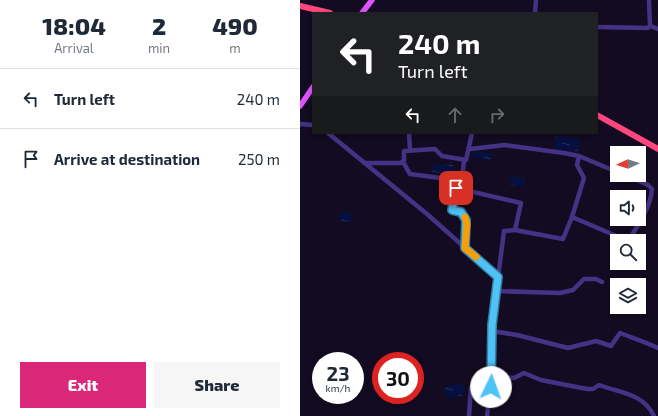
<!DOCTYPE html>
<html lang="en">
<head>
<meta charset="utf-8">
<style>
	body { margin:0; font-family:"Exo 2",sans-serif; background:#f6f6f7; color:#1f2937; height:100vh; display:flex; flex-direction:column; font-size:15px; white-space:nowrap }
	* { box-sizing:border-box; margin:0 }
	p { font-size:13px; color:#747a83 }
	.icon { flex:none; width:22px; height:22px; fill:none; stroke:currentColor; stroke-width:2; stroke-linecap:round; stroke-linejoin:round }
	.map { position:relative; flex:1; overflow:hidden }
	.side { display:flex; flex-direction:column; background:#fff; width:300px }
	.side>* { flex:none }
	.hud { position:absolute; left:12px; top:12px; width:286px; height:122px; border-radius:0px; box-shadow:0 2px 6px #0003; background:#202124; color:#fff; overflow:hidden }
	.needle { width:26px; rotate:267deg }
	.controls { position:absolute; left:310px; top:146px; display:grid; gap:8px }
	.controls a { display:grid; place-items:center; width:36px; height:36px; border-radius:0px; background:#fff; box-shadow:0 2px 6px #0003; font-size:20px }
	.speed { position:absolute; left:12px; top:352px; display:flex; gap:8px; font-size:20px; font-weight:700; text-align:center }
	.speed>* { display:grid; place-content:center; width:52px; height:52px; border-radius:50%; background:#fff; box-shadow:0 2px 6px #0003; line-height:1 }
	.speed small { font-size:10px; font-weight:400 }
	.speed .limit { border:6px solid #d22; background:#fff; color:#111 }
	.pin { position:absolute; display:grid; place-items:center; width:34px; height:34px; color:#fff; margin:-17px; border-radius:8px; box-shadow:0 2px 6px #0006 }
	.me { position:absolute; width:44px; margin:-22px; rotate:3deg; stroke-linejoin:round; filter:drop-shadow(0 0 3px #0008) }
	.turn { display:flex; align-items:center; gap:14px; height:84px; padding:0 20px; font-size:18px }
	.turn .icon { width:52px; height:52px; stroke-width:2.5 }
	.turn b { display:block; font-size:28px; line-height:34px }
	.lanes { display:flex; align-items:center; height:38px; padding:0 20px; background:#0003; justify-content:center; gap:20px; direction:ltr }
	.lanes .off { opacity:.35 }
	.eta { display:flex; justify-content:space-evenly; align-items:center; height:68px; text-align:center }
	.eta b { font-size:24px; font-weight:800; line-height:28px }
	.primary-button { display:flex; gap:8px; margin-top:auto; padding:8px 20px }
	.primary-button a { flex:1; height:46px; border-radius:0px; background:#db2777; color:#fff; font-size:16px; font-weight:800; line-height:46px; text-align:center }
	.primary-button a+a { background:#f6f6f7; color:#1f2937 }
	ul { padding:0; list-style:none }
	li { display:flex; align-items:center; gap:12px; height:60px; padding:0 20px; border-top:1px solid #e0e1e3 }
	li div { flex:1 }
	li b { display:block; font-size:15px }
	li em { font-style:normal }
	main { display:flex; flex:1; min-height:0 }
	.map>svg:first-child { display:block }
</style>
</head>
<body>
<main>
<section class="side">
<div class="eta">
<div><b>18:04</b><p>Arrival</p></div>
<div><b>2</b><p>min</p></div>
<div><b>490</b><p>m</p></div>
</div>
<ul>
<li><svg class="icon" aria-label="left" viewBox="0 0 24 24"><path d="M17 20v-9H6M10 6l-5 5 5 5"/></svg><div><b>Turn left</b></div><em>240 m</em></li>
<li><svg class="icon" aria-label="arrive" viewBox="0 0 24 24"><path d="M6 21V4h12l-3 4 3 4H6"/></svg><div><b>Arrive at destination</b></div><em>250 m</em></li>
</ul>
<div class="primary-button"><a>Exit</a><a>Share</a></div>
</section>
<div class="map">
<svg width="358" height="416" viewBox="0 0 358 416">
	<defs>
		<pattern id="water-ripples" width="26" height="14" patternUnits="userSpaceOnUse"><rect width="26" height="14" fill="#051040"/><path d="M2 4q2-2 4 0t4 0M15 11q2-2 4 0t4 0" fill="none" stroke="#29315d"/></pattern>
	</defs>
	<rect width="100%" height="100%" fill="#130b21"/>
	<!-- water -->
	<path fill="url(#water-ripples)" d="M256,136L279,139L278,152L254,149Z
		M177,152L192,153L190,161L172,156L173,153Z
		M133,164L153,165L152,174L131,172Z
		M211,176L225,179L224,187L210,185Z
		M47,211L52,216V222L39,221V214Z
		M161,384L165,390L164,395L154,398L145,396V388L148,385Z"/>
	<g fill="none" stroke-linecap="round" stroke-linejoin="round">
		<!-- minor -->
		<path stroke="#443284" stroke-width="4.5" d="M349,0L350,26L358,29
			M235,13L236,0
			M297,27L348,28L350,26
			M0,124L13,125
			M28,133L127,214L198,277
			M109,133L110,150
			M170,149L205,145L264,153L279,156L317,172
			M103,162L110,174L140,178L162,177
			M66,163H101L104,160V151L135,149L142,156L166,160L172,133
			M326,175L348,185L352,189C351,206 338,226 328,241
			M161,188L164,160
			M272,217L328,241
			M165,248L167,219L161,212L151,210L156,188L221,203L215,230
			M196,291L260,293L273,290L284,279H296L302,282
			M192,331L217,335L268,348L296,341L311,346L320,333C333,338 346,342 358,348
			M191,373H201L204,377L214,378L224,373L241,380L287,389H293L299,385C320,393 343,393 354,416
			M169,416L171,387H191
			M187,416L191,387L192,325L204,231L215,230L263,239L272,217L284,178L277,165L279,156"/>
		<!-- major -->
		<path stroke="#de52ff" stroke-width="5.5" d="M62,13L72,0
			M0,106L13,87"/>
		<!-- highway -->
		<path stroke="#ff467d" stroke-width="6" d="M0,6L30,13
			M297,115L358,149"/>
	</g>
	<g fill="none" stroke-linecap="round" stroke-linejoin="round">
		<!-- route casing -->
		<g stroke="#337fa1" stroke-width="10">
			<path id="route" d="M156,188L152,210L161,212L166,220L165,248L198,277L192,325L191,387"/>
		</g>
		<!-- route -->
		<use href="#route" stroke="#4fc3f7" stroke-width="7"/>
		<!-- slow -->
		<path stroke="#f59e0b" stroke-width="7" d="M165,217L167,224L165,248L176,257"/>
	</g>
</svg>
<div class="controls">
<a><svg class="needle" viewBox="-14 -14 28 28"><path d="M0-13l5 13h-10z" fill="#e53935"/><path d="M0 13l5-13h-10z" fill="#747a83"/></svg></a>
<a><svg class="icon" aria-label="sound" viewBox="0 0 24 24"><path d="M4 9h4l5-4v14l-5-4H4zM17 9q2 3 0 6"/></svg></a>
<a><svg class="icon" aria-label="search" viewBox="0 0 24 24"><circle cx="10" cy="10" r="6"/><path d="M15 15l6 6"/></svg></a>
<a><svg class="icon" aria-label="layers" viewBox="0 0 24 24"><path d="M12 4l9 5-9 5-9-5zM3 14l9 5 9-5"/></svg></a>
</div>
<div class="speed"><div>23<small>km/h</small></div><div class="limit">30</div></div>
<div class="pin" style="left:156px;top:188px;background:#d93025"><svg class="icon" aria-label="arrive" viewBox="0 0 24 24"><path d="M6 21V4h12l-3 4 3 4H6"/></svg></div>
<svg class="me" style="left:191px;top:387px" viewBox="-20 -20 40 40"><circle r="19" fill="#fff"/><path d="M0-13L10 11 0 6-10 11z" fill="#4fc3f7"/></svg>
<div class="hud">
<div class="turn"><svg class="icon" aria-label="left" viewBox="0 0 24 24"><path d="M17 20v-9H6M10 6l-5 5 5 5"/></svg><div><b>240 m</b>Turn left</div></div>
<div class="lanes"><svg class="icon" aria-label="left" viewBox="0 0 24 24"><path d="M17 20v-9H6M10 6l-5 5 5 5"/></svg><svg class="icon off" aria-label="ahead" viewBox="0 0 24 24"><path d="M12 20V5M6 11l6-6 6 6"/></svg><svg class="icon off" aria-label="right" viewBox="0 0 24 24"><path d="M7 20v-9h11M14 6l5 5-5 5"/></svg></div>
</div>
</div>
</main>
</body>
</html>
